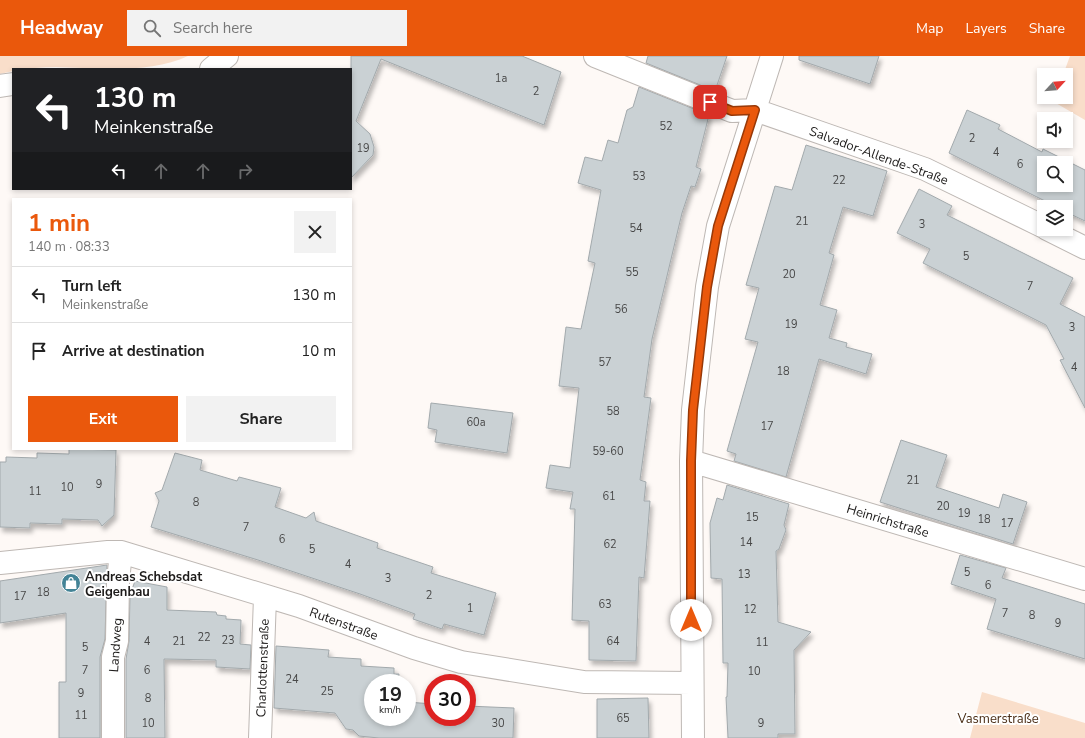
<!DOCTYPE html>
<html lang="en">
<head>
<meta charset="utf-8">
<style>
	body { margin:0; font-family:"Nunito Sans",sans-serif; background:#f2f2f2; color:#222; height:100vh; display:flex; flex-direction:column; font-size:15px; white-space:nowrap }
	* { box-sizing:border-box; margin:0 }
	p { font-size:13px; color:#767676 }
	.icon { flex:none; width:22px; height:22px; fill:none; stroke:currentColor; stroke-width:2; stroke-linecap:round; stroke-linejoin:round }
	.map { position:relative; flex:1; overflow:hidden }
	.panel { position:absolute; left:12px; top:142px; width:340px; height:252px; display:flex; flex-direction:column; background:#fff; border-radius:0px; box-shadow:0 2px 6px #0003 }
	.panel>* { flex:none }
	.hud { position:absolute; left:12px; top:12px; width:340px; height:122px; border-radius:0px; box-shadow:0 2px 6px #0003; background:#202124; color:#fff; overflow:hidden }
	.needle { width:26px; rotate:64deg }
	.controls { position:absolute; left:1037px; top:12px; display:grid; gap:8px }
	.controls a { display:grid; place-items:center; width:36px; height:36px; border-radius:0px; background:#fff; box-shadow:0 2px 6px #0003; font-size:20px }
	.speed { position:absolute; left:364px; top:618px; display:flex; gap:8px; font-size:20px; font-weight:700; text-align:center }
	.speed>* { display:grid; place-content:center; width:52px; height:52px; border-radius:50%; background:#fff; box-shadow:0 2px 6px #0003; line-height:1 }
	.speed small { font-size:10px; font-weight:400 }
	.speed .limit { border:6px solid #d22; background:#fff; color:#111 }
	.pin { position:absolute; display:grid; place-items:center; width:34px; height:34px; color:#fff; margin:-17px; border-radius:8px; box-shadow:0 2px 6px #0006 }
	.me { position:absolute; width:44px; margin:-22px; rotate:0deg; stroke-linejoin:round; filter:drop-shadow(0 0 3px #0008) }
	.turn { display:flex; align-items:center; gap:14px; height:84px; padding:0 16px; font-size:18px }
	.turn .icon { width:52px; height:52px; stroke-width:2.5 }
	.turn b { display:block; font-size:28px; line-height:34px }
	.lanes { display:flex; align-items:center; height:38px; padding:0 16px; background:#0003; justify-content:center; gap:20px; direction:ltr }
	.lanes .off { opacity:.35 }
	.round { display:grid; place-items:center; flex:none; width:42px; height:42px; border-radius:0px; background:#f2f2f2 }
	.head { display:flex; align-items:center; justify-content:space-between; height:68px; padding:0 16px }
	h1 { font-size:24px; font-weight:700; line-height:30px; color:#ea580c }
	.action { display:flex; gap:8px; margin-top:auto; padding:8px 16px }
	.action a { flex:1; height:46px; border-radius:0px; background:#ea580c; color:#fff; font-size:16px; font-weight:700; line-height:46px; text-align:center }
	.action a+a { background:#f2f2f2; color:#222 }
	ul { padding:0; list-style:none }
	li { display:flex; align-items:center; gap:12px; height:56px; padding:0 16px; border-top:1px solid #e0e0e0 }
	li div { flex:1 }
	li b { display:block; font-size:15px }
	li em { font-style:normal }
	header { display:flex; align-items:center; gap:24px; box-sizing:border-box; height:56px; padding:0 20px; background:#ea580c; color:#fff }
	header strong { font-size:19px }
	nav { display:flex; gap:22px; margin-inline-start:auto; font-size:14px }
	.search { width:280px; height:36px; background:#f2f2f2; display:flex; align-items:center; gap:10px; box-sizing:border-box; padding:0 14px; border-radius:0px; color:#767676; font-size:15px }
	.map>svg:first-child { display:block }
</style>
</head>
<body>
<header>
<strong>Headway</strong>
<div class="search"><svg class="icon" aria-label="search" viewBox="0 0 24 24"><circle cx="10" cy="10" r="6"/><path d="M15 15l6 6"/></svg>Search here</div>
<nav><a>Map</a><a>Layers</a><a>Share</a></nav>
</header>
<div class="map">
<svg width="1085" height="682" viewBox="0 0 1085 682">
	<defs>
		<filter id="shadow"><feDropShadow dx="2.5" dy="4.5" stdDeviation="2" flood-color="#0004"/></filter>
	</defs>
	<rect width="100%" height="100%" fill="#fef9f6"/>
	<!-- green -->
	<path fill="#f9deca" d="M0,0H188C151,18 96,12 56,11C42,11 28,13 13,13V15L0,18Z
		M1070,0H1085V64L1054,46L1055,41H1066V19H1063Z
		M982,636L1085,667V682H970Z"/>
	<!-- building -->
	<path fill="#cad1d4" stroke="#a2a9ac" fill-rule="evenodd" filter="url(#shadow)" d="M351,0H522L561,16L544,69L381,3L356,65L370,78L374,91L373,99L351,122Z
		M648,0H727L715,35L646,7Z
		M799,0H879L870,28L799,4Z
		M639,31L709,59L696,111L701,113L695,131L691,130L682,157L652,283L644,341L651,342L640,424L646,426L644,445H650L644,522L639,521L636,605L589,604V565L572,564L575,453H570L573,436L546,432L550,409L570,412L579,332L559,330L566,271L581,273L595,207L588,205L601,134L578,127L585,101L602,105L608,84L618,87L627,54L633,51Z
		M967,54L1000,69L998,73L1042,96L1043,93L1085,114V165L1066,156V151H1057L949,97ZM1044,107H1066V129H1044Z
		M806,89L887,115L873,160L843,151L829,197L834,199L820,249L837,254L829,282L847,287L846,291L872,298L866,318L819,303L786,421L734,405L736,398L727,395L758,286L745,283L759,232L746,229L775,130L792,134Z
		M919,133L952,150L947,159L1073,222L1060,248L1085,261V352L1060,304L1064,303L1046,269L923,207L930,193L897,177Z
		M431,347L513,357L507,397L435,386L437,374L428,372Z
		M901,384L947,399L936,431L999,452L1003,438L1027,446L1013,488L880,446Z
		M69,393L116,394L114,459L102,470L98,464L62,463V468L30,467V472L0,471V406H6V401L37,402V397L69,398Z
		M175,397L202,404L200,414L237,425L239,421L281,432L275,451L306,462L314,456L316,465L378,487L377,492L433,511L431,517L496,537L484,579L444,568L442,573L413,563L415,558L360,538L258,504L151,471L159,445L155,437L162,434Z
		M727,429L789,448L784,469L786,474L779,493L776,495L778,566L811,576L794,594L795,678H778V682H728L726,641H727L728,607H723L722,523L711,522L710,467L717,442L723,444Z
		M960,499L1006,512L1002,522L1085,548V603L987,573L996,543L951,528Z
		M107,509L105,583L100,601V682H59V626H66V557L0,567V525Z
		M135,525L167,531V554L216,556L217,559L226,560V563L241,564L240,588L251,589L250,613L216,611V604L164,603L165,682H126V603L129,585L130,539Z
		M276,590L329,594L328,601L361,603V610L394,612V618H399L398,627H373V661H407V646L433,648V661H467V650L514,652L513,682H379L359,680L353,674L346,673L335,657L274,652Z
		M648,642L649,682H597V643Z"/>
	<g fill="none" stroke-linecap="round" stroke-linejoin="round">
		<!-- street casing -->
		<g stroke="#beb8b4" stroke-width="24">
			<path id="street" d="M595,0L732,55L755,54L925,113L1044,171
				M211,13L227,0
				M0,30L13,28
				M1047,173L1085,192
				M691,405L1085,523
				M0,507L108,496H121L299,550L414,592L461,606L584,626L692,627
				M113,682V601L117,585L118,525L121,496
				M260,682L265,541
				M693,682L691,405L693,354L707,231L718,170L772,0"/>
		</g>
		<!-- street -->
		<use href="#street" stroke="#fff" stroke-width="22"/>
	</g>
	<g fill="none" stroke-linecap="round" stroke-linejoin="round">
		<!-- route casing -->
		<g stroke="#983908" stroke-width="10">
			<path id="route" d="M691,564V405L693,354L707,231L718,170L755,54L732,55L710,46"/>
		</g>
		<!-- route -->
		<use href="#route" stroke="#ea580c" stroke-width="7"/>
	</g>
	<!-- icons -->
	<defs>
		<g id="shop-disc" transform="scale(1)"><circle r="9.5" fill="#438396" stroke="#fff"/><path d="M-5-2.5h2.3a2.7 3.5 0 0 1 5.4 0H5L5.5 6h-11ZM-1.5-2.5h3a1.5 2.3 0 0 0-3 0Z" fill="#fff"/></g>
	</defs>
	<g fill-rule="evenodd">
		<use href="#shop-disc" x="71" y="527"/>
	</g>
	<g text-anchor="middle" stroke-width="4" stroke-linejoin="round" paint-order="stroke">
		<!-- number labels -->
		<g font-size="11" fill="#484848">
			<text x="501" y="26">1a</text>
			<text x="536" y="39">2</text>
			<text x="666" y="74">52</text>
			<text x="972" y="86">2</text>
			<text x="363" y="96">19</text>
			<text x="996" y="100">4</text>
			<text x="1020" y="112">6</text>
			<text x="639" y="124">53</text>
			<text x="839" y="128">22</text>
			<text x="802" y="169">21</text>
			<text x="922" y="172">3</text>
			<text x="636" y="176">54</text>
			<text x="966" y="204">5</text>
			<text x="632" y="220">55</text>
			<text x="789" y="222">20</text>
			<text x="1030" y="234">7</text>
			<text x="621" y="257">56</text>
			<text x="791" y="272">19</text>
			<text x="1072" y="275">3</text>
			<text x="605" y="310">57</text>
			<text x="1074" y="315">4</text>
			<text x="783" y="319">18</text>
			<text x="613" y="359">58</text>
			<text x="476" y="370">60a</text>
			<text x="767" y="374">17</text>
			<text x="608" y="399">59-60</text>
			<text x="913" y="428">21</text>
			<text x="99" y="432">9</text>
			<text x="67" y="435">10</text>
			<text x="35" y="439">11</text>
			<text x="609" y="444">61</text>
			<text x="196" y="450">8</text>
			<text x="943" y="454">20</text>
			<text x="964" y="461">19</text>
			<text x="752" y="465">15</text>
			<text x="984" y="467">18</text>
			<text x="1007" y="471">17</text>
			<text x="246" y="475">7</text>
			<text x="282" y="487">6</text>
			<text x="746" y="490">14</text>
			<text x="610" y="492">62</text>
			<text x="312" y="497">5</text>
			<text x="348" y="512">4</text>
			<text x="967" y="520">5</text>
			<text x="744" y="522">13</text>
			<text x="388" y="526">3</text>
			<text x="988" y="533">6</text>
			<text x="43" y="540">18</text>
			<text x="429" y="543">2</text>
			<text x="20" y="544">17</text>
			<text x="605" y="552">63</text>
			<text x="470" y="556">1</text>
			<text x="750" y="557">12</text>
			<text x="1005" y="561">7</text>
			<text x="1032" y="563">8</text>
			<text x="1058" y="571">9</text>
			<text x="204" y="585">22</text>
			<text x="228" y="588">23</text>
			<text x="147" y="589">4</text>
			<text x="179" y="589">21</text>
			<text x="613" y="589">64</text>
			<text x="762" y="590">11</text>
			<text x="85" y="595">5</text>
			<text x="85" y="618">7</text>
			<text x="147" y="618">6</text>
			<text x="754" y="619">10</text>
			<text x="292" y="627">24</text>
			<text x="327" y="639">25</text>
			<text x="81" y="641">9</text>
			<text x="148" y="646">8</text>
			<text x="81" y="663">11</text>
			<text x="623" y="666">65</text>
			<text x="148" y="671">10</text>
			<text x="498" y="671">30</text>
			<text x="761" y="671">9</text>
		</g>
		<!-- street labels -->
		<g font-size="13" fill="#1d1b1a" stroke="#fff">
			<text transform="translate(879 99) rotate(20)" y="5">Salvador-Allende-Straße</text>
			<text transform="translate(888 464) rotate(17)" y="5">Heinrichstraße</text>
			<text transform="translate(344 567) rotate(20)" y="5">Rutenstraße</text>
			<text transform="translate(115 589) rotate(-86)" y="5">Landweg</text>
			<text transform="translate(262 612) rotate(-88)" y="5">Charlottenstraße</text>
		</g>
		<!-- poi labels -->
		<g font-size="13" font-weight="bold" fill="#1d1b1a" stroke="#fff" text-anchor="start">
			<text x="85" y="525">Andreas Schebsdat<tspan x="85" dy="15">Geigenbau</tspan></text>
		</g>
		<!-- park labels -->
		<g font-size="13" fill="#4b2e17" stroke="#fff">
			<text x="998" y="667">Vasmerstraße</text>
		</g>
	</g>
</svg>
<div class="controls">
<a><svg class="needle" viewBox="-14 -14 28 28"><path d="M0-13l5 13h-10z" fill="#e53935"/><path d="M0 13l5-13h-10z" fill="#767676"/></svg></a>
<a><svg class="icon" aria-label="sound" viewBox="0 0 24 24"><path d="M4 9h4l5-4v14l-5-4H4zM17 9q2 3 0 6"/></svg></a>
<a><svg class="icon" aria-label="search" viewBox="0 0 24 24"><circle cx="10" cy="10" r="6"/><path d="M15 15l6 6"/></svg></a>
<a><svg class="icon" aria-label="layers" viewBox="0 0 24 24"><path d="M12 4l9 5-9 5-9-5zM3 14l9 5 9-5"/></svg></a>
</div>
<div class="speed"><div>19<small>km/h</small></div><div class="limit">30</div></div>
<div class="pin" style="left:710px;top:46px;background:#d93025"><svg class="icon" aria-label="arrive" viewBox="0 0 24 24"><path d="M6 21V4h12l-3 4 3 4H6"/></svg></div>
<svg class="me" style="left:691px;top:564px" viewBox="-20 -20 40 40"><circle r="19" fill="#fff"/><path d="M0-13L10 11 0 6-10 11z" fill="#ea580c"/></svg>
<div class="hud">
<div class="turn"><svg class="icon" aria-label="left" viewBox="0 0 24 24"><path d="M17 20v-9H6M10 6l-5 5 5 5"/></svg><div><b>130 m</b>Meinkenstraße</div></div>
<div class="lanes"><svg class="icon" aria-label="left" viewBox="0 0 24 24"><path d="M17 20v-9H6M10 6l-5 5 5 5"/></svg><svg class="icon off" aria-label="ahead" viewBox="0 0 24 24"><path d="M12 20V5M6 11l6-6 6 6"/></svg><svg class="icon off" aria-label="ahead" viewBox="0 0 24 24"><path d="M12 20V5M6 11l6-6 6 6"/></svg><svg class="icon off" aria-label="right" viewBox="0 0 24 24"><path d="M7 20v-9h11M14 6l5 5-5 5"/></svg></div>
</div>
<section class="panel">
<div class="head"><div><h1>1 min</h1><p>140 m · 08:33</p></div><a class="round"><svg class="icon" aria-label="close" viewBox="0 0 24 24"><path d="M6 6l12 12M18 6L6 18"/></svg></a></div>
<ul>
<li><svg class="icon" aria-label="left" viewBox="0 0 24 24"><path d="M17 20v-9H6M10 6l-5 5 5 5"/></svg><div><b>Turn left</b><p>Meinkenstraße</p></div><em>130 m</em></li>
<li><svg class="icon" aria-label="arrive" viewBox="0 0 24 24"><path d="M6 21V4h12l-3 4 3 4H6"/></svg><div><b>Arrive at destination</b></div><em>10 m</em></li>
</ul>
<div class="action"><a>Exit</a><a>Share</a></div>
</section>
</div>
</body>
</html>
